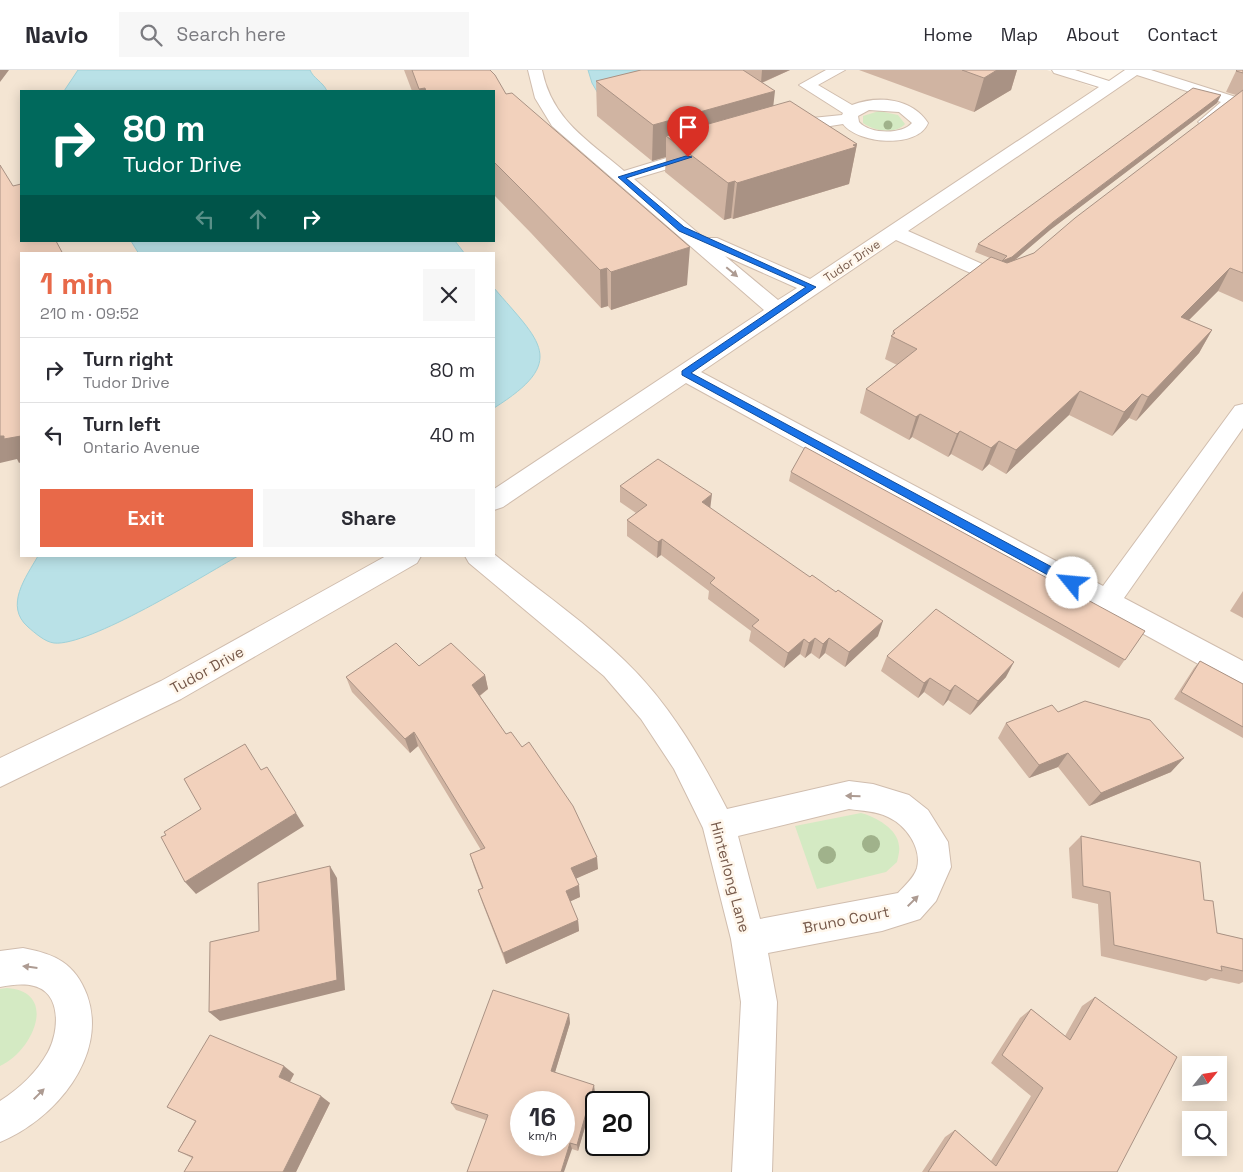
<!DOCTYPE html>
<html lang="en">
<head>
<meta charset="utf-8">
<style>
	body { margin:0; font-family:"Space Grotesk",sans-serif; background:#f7f7f7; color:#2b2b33; height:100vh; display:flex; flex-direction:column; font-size:19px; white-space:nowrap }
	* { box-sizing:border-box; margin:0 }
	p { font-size:16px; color:#7c7c81 }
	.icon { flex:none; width:28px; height:28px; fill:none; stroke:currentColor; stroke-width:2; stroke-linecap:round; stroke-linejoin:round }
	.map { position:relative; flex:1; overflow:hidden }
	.side { position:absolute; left:20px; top:182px; width:475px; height:305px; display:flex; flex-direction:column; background:#fff; border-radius:0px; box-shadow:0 2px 12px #0003 }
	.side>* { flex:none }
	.guide { position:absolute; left:20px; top:20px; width:475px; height:152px; border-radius:0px; box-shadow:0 2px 12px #0003; background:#00695c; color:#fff; overflow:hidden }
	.needle { width:32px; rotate:60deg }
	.tools { position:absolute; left:1182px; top:986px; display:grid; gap:10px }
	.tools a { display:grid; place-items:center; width:45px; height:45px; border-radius:0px; background:#fff; box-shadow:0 2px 12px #0003; font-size:25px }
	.speed { position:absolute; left:510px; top:1021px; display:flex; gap:10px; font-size:25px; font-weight:700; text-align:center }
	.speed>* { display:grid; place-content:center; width:65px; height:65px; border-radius:50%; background:#fff; box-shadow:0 2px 12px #0003; line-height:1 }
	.speed small { font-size:12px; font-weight:400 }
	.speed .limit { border:2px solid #111; border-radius:8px; background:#fff; color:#111 }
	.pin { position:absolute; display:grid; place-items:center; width:42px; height:42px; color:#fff; margin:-51px -21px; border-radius:50% 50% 50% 0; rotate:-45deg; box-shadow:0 0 5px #0007 }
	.pin .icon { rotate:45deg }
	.me { position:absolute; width:55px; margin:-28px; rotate:298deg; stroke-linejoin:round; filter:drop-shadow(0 0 4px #0008) }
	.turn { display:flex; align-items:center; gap:18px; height:105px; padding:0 20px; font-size:22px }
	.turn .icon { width:65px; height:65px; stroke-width:2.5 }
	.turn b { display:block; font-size:35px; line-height:42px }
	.lanes { display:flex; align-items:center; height:48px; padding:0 20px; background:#0003; justify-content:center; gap:25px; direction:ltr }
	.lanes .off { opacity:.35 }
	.round { display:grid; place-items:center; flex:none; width:52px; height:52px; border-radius:0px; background:#f7f7f7 }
	.headline { display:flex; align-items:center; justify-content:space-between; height:85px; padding:0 20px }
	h1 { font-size:30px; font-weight:800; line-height:38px; color:#e86949 }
	.cta { display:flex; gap:10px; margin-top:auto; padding:10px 20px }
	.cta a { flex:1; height:58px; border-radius:0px; background:#e86949; color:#fff; font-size:20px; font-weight:800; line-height:58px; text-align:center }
	.cta a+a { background:#f7f7f7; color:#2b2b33 }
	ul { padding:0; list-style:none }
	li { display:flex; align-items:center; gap:15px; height:65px; padding:0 20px; border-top:1px solid #e1e1e2 }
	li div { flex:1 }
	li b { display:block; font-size:19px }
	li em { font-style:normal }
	header { display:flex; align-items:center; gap:30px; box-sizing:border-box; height:70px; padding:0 25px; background:#fff; border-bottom:1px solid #e1e1e2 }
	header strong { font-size:24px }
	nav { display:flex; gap:28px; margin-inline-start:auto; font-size:18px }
	.search { width:350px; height:45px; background:#f7f7f7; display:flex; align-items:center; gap:12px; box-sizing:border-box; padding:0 18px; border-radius:0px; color:#7c7c81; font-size:19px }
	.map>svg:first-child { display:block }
</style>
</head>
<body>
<header>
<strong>Navio</strong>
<div class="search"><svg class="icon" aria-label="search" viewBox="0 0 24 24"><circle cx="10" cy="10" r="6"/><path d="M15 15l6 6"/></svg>Search here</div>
<nav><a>Home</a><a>Map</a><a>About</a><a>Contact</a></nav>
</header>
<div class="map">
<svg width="1243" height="1102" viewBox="0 0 1243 1102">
	<rect width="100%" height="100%" fill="#fdf3e5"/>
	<!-- residential -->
	<path fill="#f4e5d3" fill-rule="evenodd" d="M0,0H1047L1095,18L1129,0H1243V1102H0ZM21,21H494V171H21ZM21,184H494V486H21ZM1191,995H1219V1022H1191ZM521,1032H564V1075H521ZM596,1032H639V1075H596ZM1191,1050H1219V1078H1191Z"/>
	<!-- green -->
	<path fill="#d4eac3" d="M879,41L898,45L905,54C895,65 874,61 863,53V46Z
		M861,743C876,747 898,759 899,776C900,781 898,787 897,792L886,802L817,819L795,756Z
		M7,918C60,922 32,982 0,996V919Z"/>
	<!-- water -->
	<path fill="#b9e1e7" stroke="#9fd1d8" d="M78,0H310C313,8 323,12 327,21H64Z
		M588,0H686L599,25L592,13Z
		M131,171H455L465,184H139Z
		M494,218C540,272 569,291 494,338Z
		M38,486H238C203,506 88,577 54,573C45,572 35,563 28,557C4,536 26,507 38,486Z"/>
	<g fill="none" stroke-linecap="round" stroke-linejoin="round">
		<!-- minor casing -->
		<g stroke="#d0bdae" stroke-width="2">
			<path id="minor" d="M528,0H542C552,50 588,70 624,101L696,79H708L710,83L708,87L634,109L704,168H717L810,209L1099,17L1054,3L1052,0H1075L1109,11L1125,0H1151L1239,28L1241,31L1239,34L1212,55L1206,57L1198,52L1221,32L1137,5L908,161L998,201L1010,197L1017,199L1020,203C1014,212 1001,215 991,212L896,170L701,302L1103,516L1235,336L1243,334V358L1124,528L1243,591V617L1233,613L686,313L503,437L494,440V419L764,240L552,56L535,28ZM725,186L797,218L778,230Z
				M826,0H845L818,15L852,35C878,25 912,28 928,53C918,79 858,74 843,54L786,63L780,61L778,58L780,55L802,49L842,45L843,43L799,15ZM869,40L899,42L912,53C902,65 869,64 859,52L858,46Z
				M494,484C537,519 584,551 624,590C669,633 699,685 727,739L849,711L873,714L909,725L928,740L948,772L951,797L936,831L920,849L882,861L768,883L777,932L772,1102H732L741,932L731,869L703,758L674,699L641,649L604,606L469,493L465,486H494ZM849,739C862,741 876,741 888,747C906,755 922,778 917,798C914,808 905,815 898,823L760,849L738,766Z
				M386,486H421L417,493L181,629L0,717V688L161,611Z
				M23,878C55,884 75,893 87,925C109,986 54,1050 0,1072V1031C19,1019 37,1002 48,982C59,962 62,923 34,916C23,913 12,915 0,917V881Z"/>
		</g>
		<!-- minor -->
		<use href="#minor" fill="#fff" fill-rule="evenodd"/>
	</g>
	<!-- trees -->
	<g fill="#a0b28b">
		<circle cx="888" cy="55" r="4.5"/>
		<circle cx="871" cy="774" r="9"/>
		<circle cx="827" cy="785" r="9"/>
	</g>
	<!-- wall -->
	<path fill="#d0b4a2" d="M404,0H490L506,24L687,215L611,240L608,236L601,238L531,163L494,125V21H412Z
		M641,0H790L762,13L773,36L857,74L849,114L733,149L731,148L724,150L665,102L666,87L652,91L597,46L596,11Z
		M859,0H1017L1011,20L974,42Z
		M1243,0V232L1218,221L1189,250L1212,260L1199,283L1136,351L1129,348L1112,366L1069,345L1006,404L989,394L982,401L951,384L948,387L912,367L909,370L860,343L866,319L897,295L885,289L893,261L990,188L975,182L978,174L1221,25L1217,33L1050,160L1015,190L1034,183L1236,25L1226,22L1236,1Z
		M791,402L1145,561L1119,598L789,411Z
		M620,416L710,438L878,566L845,597L825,583L819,589L811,583L805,588L800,584L784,598L749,571L751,561L708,529L709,521L661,485L657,488L627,466V450L636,443L620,432Z
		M1243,521V548L1230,541Z
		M887,586L1006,607L970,645L948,630L943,636L924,622L918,628L881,601Z
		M1200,591L1243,614V668L1174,629L1194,598Z
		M419,596L485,605L488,619L480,626L598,799L576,808L580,827L570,831L578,850L579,861L506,894L482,832L478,820L482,818L474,797L470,784L481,780L418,676L410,683L352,622L346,607Z
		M1058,642L1171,702L1089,736L1058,697L1029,708L998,668L1006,653Z
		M1081,766L1204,830L1217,863L1243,869V912L1239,914L1211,908L1206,911L1101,886L1098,834L1072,828L1069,778Z
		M1095,927L1117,1102H922L945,1067L955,1060L991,1091L1031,1026L991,993L1020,948L1031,939L1065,966L1082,936Z
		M569,944L570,953L555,1002L595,1023L578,1081L456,1040L451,1033Z
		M294,1004L290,1012L330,1033L296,1102H184L192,1088L178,1081L195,1051L167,1037Z"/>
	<!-- shaded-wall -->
	<path fill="#a99284" d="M0,0H9L0,12Z
		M762,0H790L761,13Z
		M997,0H1017L1011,20L974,42L984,8Z
		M425,18L426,21H420L419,19Z
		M775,21L771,56L666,66V87L652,91L653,55Z
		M1221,25L1217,33L1050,160L1009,195L1002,191Z
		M857,74L849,114L733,149L737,113Z
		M735,111L731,148L724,150L728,113Z
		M690,177L687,215L611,240V202Z
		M607,198L608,236L601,238L600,200Z
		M1230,198L1218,221L1169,270L1181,247Z
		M1212,260L1199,283L1136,351L1148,327Z
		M1080,321L1069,345L1006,404L1016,380Z
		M1142,324L1129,348L1112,366L1124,342Z
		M920,344L912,367L909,370L916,347Z
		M960,361L951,384L948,387L957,364Z
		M0,366H21V392L19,393L17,389L0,393Z
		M999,371L989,394L982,401L991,378Z
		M712,424L710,440L702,432Z
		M662,469L661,485L657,488L658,472Z
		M883,551L878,566L845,597L849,582Z
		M815,568L811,583L805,588L809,573Z
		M829,568L825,583L819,589L823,574Z
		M804,569L800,584L784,598L788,583Z
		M1014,592L1006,607L970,645L978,631Z
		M485,605L488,619L475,629L472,615Z
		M930,608L924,622L918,628L924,613Z
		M955,615L948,630L943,636L950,621Z
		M414,662L418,676L410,683L405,669Z
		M1068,683L1058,697L1029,708L1039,695Z
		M1184,688L1171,702L1089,736L1101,723Z
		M296,743L304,756L196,824L185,812Z
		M597,787L598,799L573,810L571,798Z
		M330,796L337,808L345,920L220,951L209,942Z
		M579,815L580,827L567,833L566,821Z
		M578,850L579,861L506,894L503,883Z
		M569,944L570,953L553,1009L551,1001Z
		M284,996L294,1004L288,1015L279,1007Z
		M594,1015L595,1023L578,1081L577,1075Z
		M321,1026L330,1033L296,1102H283Z
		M570,1073L572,1079L564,1102H561Z"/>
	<!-- building -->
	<path fill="#f2d1bc" stroke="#a99284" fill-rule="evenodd" d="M412,0H490L495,5L506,24L512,23L690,177L611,202L607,198L600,200L528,126L494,92V21H426L425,18L419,19Z
		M641,0H743L775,21L653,55L596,11Z
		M962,0H997L984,8Z
		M1237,0H1243V3L1236,1Z
		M1193,18L1221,25L1053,152L1012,187L1002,191L1007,186L978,174Z
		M1243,20V203L1230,198L1181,247L1212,260L1148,327L1142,324L1124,342L1080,321L1016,380L999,371L991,378L960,361L957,364L920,344L916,347L866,319L917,279L891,266L895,263L893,261L991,187L1007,193L1034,183L1075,148Z
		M790,31L857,74L853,75L856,77L737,113L735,111L728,113L666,66Z
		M0,95L13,116L21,114V171H56L63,184H21V366L4,369V366H0Z
		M805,377L1145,561L1125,590L791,402Z
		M658,389L712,424L702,432L810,507L812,505L836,522L838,520L883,551L849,582L829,568L823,574L815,568L809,573L804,569L788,583L752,556L759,550L710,513L715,508L662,469L658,472L627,450L647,435L620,416Z
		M936,539L1014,592L978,631L955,615L950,621L930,608L924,613L887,586Z
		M396,573L419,596L451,573L485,605L472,615L506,664L511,662L522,677L529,672L573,736L597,787L571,798L579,815L566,821L578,850L503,883L478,820L483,818L470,784L485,778L414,662L405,669L346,607Z
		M1200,591L1243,614V657L1181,622Z
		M1085,631L1150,650L1184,688L1101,723L1068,683L1039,695L1006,653L1052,635L1058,642Z
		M245,674L261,700L267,697L296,743L185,812L161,767L166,765L164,762L201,739L184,709Z
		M1081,766L1200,792L1204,830L1213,831L1217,863L1243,869V901L1221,896L1222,901L1114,875L1110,822L1083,816Z
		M330,796L337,910L209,942L210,872L259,861L258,813Z
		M493,920L569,944L551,1001L594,1015L577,1075L570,1073L561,1102H467L488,1045L451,1033ZM521,1032H564V1075H521Z
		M1095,927L1177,987L1117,1102H928L955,1060L996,1096L1043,1018L1002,985L1031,939L1070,970Z
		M210,965L284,996L279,1007L321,1026L283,1102H184L193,1087L178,1081L196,1051L167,1037Z"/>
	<!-- one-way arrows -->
	<defs><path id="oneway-solid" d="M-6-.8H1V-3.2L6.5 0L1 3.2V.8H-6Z" transform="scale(1.25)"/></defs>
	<g fill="#ad9b92">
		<use href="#oneway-solid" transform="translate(732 202) rotate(40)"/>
		<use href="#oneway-solid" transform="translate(853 726) rotate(-179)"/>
		<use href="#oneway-solid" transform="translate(913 831) rotate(-45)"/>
		<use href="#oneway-solid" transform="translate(30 897) rotate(-173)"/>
		<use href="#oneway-solid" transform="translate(39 1024) rotate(-45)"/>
	</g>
	<!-- route -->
	<path fill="#1a73e8" stroke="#114b97" d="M686,86L692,87L626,108L684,157L816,217L691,303L1076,510V516H1068L682,305V301L806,217L679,161L618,107Z"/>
	<g text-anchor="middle" stroke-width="5" stroke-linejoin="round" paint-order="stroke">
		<!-- far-street labels -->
		<g font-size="12" fill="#76594a" stroke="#fff7ec">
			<text transform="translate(852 191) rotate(-34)" y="4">Tudor Drive</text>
		</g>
		<!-- street labels -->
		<g font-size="15" fill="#76594a" stroke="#fff7ec">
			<text transform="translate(207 600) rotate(-29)" y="5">Tudor Drive</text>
			<text transform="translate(730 807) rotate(75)" y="5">Hinterlong Lane</text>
			<text transform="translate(846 850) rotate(-11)" y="5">Bruno Court</text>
		</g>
	</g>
</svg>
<div class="tools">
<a><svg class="needle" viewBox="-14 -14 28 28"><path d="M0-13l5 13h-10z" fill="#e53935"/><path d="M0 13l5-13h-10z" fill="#7c7c81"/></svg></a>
<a><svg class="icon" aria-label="search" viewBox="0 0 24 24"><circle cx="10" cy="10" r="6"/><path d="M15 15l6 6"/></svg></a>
</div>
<div class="speed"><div>16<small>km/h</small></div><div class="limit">20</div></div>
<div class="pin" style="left:688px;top:87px;background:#d93025"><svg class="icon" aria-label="arrive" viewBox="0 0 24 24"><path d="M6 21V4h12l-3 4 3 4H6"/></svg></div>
<svg class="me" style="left:1072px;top:513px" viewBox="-20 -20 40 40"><circle r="19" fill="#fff"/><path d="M0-13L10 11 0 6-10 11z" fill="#1a73e8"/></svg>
<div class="guide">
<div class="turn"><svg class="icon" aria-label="right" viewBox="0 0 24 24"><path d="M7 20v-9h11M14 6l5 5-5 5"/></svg><div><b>80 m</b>Tudor Drive</div></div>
<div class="lanes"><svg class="icon off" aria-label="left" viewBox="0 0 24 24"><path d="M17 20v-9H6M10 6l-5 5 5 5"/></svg><svg class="icon off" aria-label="ahead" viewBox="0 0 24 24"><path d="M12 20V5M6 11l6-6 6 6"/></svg><svg class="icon" aria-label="right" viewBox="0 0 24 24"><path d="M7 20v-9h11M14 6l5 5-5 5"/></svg></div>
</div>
<section class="side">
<div class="headline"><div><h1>1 min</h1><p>210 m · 09:52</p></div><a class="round"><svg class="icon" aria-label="close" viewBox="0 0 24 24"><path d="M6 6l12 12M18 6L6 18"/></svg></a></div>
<ul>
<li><svg class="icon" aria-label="right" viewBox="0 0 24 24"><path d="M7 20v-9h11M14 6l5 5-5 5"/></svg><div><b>Turn right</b><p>Tudor Drive</p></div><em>80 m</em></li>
<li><svg class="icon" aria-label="left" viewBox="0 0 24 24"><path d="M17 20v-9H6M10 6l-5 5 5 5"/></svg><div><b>Turn left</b><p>Ontario Avenue</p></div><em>40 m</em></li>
</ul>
<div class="cta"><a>Exit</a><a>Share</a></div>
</section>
</div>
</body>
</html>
